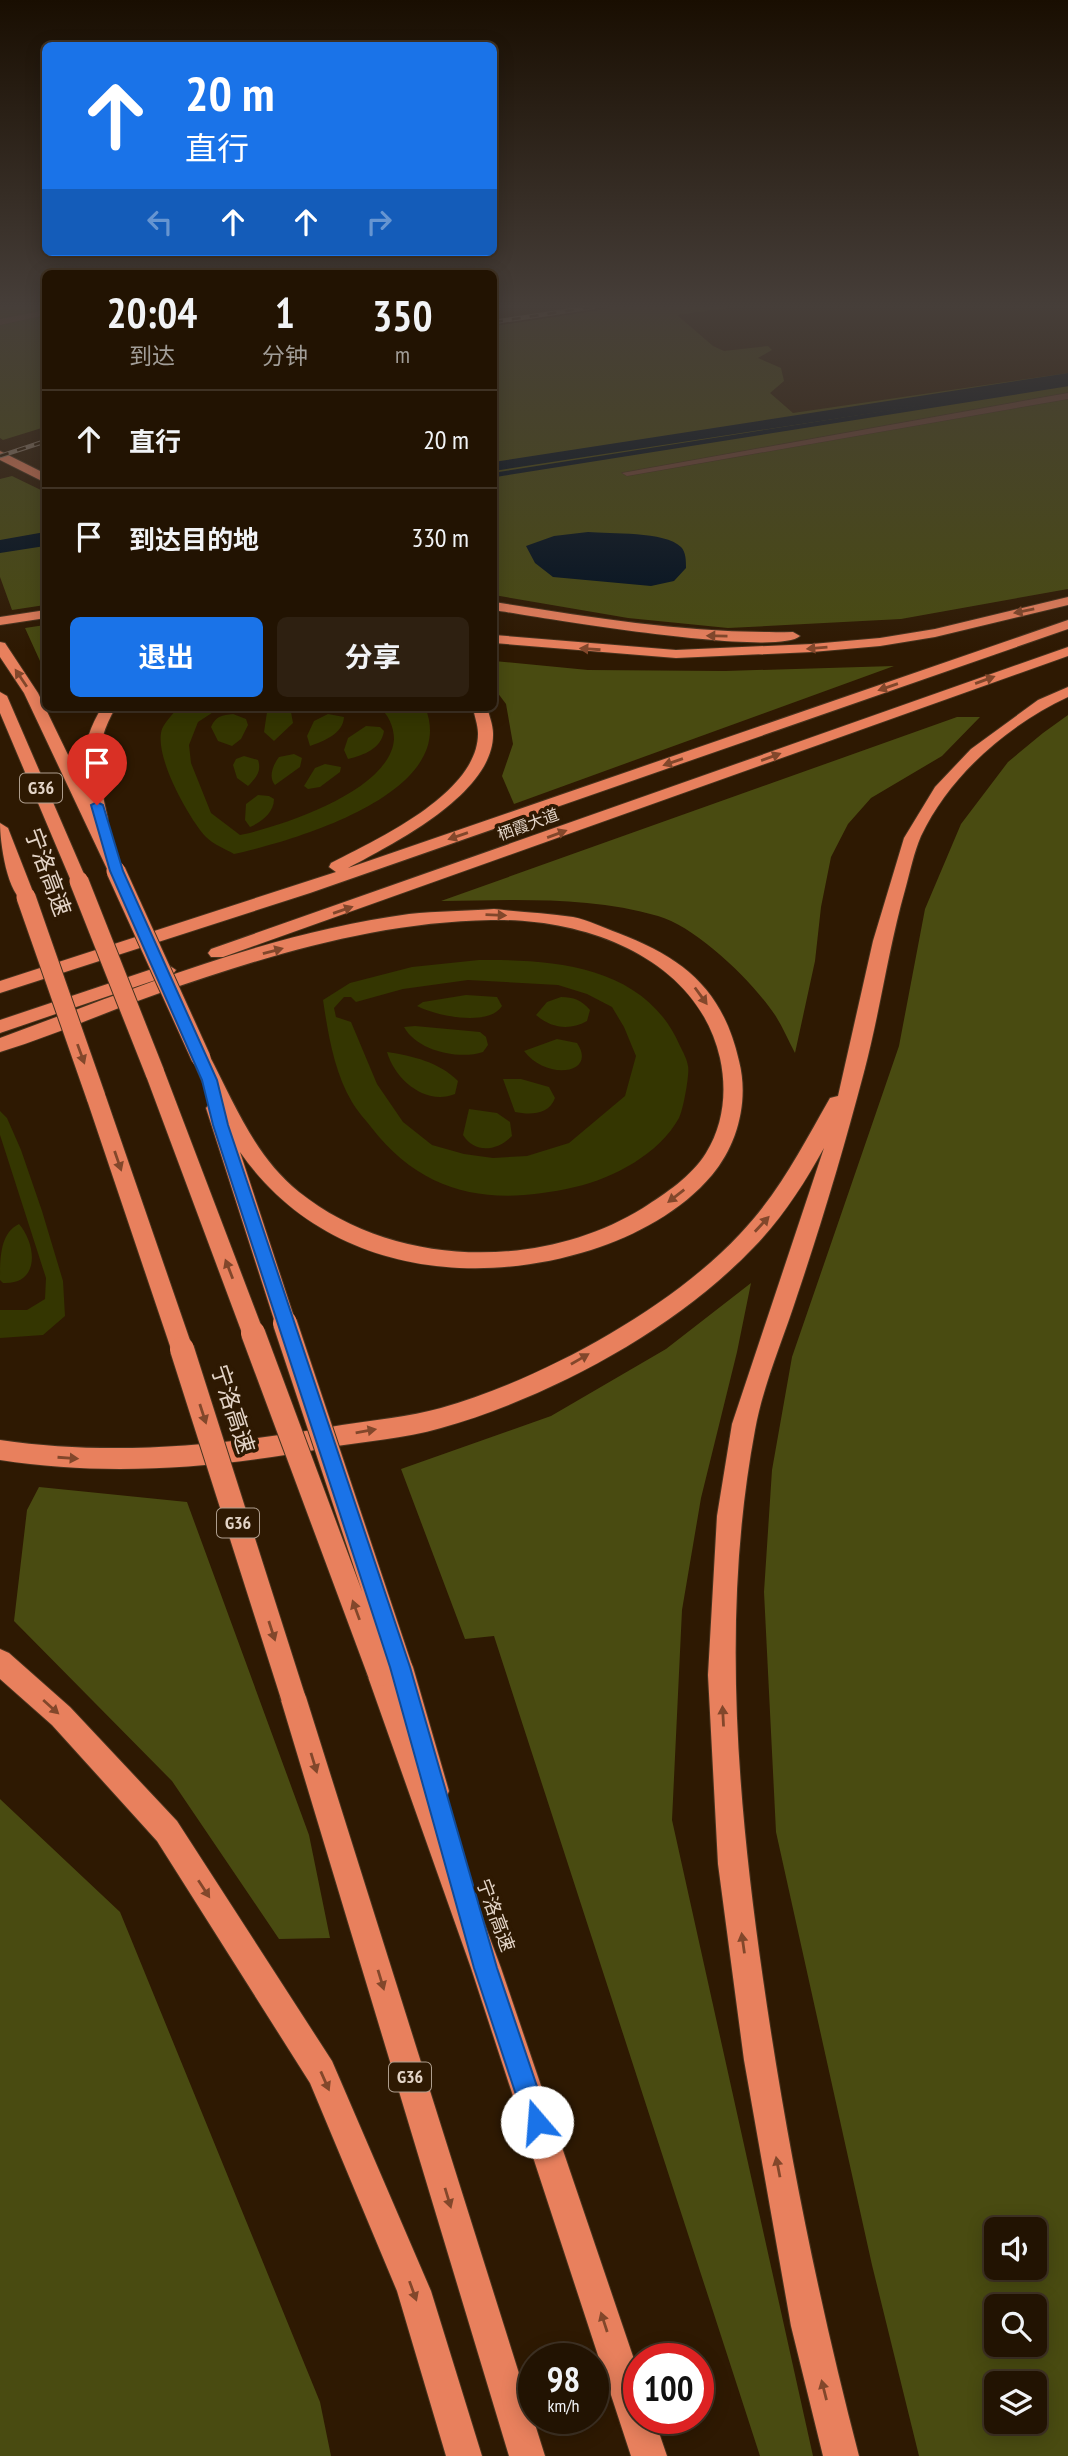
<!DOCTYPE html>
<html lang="zh">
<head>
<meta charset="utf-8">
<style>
	body { margin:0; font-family:"PT Sans Narrow","Noto Sans SC",sans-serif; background:#2e2011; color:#f1f3f6; height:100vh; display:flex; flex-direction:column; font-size:26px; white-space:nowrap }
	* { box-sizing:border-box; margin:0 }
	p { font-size:23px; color:#a29e99 }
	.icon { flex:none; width:38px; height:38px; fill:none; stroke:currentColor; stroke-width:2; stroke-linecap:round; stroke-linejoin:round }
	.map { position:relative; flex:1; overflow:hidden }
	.sheet { position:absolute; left:42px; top:270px; width:455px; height:441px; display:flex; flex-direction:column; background:#221302; border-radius:10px; box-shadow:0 4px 18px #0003,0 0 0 2px #3f3224 }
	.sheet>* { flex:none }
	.hud { position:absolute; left:42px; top:42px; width:455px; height:214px; border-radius:10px; box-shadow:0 4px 18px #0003,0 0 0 2px #3f3224; background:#1a73e8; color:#fff; overflow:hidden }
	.tools { position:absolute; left:984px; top:2217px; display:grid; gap:14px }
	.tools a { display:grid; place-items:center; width:63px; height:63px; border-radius:10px; background:#221302; box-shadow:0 4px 18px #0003,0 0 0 2px #3f3224; font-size:35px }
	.speed { position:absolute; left:518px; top:2343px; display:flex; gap:14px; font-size:35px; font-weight:700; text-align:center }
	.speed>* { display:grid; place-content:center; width:91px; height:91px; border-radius:50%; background:#221302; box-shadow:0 4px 18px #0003,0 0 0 2px #3f3224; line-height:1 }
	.speed small { font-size:18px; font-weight:400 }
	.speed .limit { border:10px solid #d22; background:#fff; color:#111 }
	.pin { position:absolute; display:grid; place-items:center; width:60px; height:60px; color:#fff; margin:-72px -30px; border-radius:50% 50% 50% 0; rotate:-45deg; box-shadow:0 0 7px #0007 }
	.pin .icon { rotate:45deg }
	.me { position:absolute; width:77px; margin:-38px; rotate:342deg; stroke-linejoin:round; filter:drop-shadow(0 0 5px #0008) }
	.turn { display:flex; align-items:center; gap:24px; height:147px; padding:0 28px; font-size:32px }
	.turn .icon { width:91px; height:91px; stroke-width:2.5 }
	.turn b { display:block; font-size:49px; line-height:60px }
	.lanes { display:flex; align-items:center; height:66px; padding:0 28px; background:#0003; justify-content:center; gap:35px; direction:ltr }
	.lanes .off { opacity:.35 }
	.eta { display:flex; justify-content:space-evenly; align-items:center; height:119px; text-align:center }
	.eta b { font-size:42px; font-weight:700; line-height:49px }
	.action { display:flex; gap:14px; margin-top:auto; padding:14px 28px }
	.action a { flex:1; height:80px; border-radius:10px; background:#1a73e8; color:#fff; font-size:28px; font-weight:700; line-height:80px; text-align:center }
	.action a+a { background:#2e2011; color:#f1f3f6 }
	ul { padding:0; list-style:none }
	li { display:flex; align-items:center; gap:21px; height:98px; padding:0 28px; border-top:2px solid #3f3224 }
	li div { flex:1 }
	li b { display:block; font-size:26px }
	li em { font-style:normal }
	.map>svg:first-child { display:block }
</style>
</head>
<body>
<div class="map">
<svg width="1068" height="2456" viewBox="0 0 1068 2456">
	<rect width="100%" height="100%" fill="#2e1902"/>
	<!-- green -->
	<path fill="#343601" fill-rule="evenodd" d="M178,707H221L198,722L189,745L191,763L211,813L240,835C283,826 391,790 394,739C394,727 388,713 378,707H425C461,793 293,841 234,854C225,849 213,844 206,837C189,819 153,755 162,729C165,722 173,714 178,707Z
		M280,708L291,712L293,723L274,741L264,732L267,712Z
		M233,714L246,719L248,725L241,739L232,746L218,741L211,727C216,716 222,715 233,714Z
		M328,714L344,717C343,734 324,741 310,746L307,736L314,721Z
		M366,726L380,727L384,731C381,749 364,755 348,759L344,750L348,738Z
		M294,754L302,758L300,767L275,785C268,777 273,765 279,757Z
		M244,756L258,760C262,771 256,778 248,786L237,778L233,765L236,759Z
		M325,764L341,767L340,772L320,787L308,789L304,786L315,768Z
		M258,795L269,796L274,799C274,813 261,822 250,827L245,820L246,804Z
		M479,960C555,959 646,966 680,1046C683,1052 687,1059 688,1066C690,1073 683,1111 679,1118C659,1154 614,1178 575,1187C493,1206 425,1197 371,1127C365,1119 357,1111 352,1102C334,1072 328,1033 323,1000L350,983L412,967ZM468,980L558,985L587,994L612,1007L624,1027L636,1056L625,1096L569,1143L527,1156L493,1158L464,1154L432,1145L403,1122L377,1084L351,1022L336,1017L334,1008L344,997H351L356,1002L403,989Z
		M466,995L497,997L502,1006C489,1027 436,1016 417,1006L423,1002Z
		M561,997C574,997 581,1000 590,1010L587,1021C569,1031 551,1028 536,1015L547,1002Z
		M415,1026L480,1032L486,1037L488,1045L483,1052C459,1060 417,1051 404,1027Z
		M557,1039L577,1043C598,1074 546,1081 524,1051Z
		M387,1052C413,1056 439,1062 458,1081L455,1094C426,1106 395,1080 387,1052Z
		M503,1079H521L549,1087L555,1098C549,1115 530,1115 515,1112Z
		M469,1109L497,1113L510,1122L512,1136C497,1151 475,1154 463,1135Z
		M0,1111L7,1118L21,1150L42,1211L63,1281L65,1316L43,1335L0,1338V1310H27L45,1299L46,1278L0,1135Z
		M19,1224C37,1245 40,1285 3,1283L0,1280C0,1258 0,1233 19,1224Z"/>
	<!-- forest -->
	<path fill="#494b11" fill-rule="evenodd" d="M0,307H45V427L3,440L0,438Z
		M620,307H734L677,315L713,346L724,351L768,346L772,350L758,358L781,368L784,381L770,393L793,413L1068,373V589L901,619L728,628L628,618L494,595V326Z
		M12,476L45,492V605L12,610L0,577V479Z
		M45,625H46L45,672L25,628Z
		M494,661L588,670L725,671L894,666L514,804L502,776L513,744L506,704L494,688Z
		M1068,715V2456H919L872,2265L776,1832L764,1592L772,1470L792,1357L899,1046L925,909L961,824L1008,762L1043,733ZM996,2230H1034V2268H996ZM1034,2306V2345H996V2306ZM996,2384H1034V2422H996Z
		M957,717H980L942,756L871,798L848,824L831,857L821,907L815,961L795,1053C788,1040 783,1027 775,1015C753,982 697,927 658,916C589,896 512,900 441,901Z
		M751,1283L737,1352L701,1498L682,1610L672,1820L813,2456H760L494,1636L465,1639L401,1469L551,1416L666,1349Z
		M39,1487L187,1502L309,1835L330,1938L279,1939L172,1781L14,1621L27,1510Z
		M0,1799L120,1912L320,2402L331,2456H0Z"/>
	<!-- water -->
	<path fill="#001020" d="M1068,373V383L494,471V462Z
		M45,532V546L0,553V540Z
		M588,532C610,534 665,531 681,547C686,552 686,561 686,568L674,581L651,586L553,577L535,563L526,546L554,536Z"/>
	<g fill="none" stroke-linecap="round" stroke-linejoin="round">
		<!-- stream -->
		<path stroke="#001020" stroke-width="4.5" d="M494,475L1068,384"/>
		<!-- minor casing -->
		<g stroke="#47331e" stroke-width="1">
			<path id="minor" d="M46,310V315L0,325V319Z
				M1068,393V399L627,476L622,473Z"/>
		</g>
		<!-- highway casing -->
		<g stroke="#47331e" stroke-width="2">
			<path id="highway" d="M0,451L46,474V483L0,460Z
				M1068,597V605L935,637L880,646L812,652L676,658L494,643V635L676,650L812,644L880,638L935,629Z
				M494,602C594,618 692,634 793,632L800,636C776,658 537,617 494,610Z
				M46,610V618L0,625V617Z
				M1068,620V629L310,893L0,993V981L336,872L329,867L331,863C376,840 479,793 478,733C478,725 474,715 473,707H487C489,715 493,725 493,733C495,793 393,844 348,868Z
				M0,642L5,643L38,693L86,792C80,760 85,735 102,707H116C92,747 98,775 108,819L101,823L124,871L122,875L116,876L108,871L24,693L0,657Z
				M1068,647V656L223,957H211L208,953L211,949Z
				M1068,687V697C1008,725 950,775 921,836C914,852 910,872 905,890C888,950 880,1012 864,1072C844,1148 822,1222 797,1296C783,1340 763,1385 755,1430C721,1611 737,1798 763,1979C786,2140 818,2299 859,2456H823L791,2326L744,2060L718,1864L708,1675L717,1516L732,1424L824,1148C804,1184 783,1217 754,1247C675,1330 550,1397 441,1428C404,1439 364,1441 326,1448C217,1468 110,1477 0,1460V1440C116,1457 227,1445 342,1425C374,1420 409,1417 441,1408C540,1380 669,1310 740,1234C779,1193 802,1147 830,1098L838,1096L873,941L904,838L935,787L971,749L1038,700Z
				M0,692L7,696L87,881L85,885L79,886L71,881L0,713Z
				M0,823L8,828L35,897L32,901L26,902C7,897 0,841 0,823Z
				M494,909C520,912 547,913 573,917C588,920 604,928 618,933C684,958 723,990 739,1061C749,1100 738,1144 712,1175C682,1211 635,1236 591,1250C464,1290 320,1267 240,1152L296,1323L293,1329L285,1332L277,1329L206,1108L211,1102L192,1058L194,1053H208C234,1102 254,1156 299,1192C394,1268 541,1271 643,1208C666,1193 691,1177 706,1153C724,1124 727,1090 720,1058C697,957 584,918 491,920C376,922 265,956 157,994C105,1012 53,1036 0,1052V1038C133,989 268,933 409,914C437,911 466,911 494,909Z
				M167,964L176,970L173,974L0,1033V1020Z
				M155,1066L162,1068L165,1073L264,1333L261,1339L253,1342L245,1339L242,1333L145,1073L148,1068Z
				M96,1090L103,1092L106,1097L193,1349L190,1356L182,1358L174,1356L171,1349L86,1097L89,1092Z
				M0,1649L9,1653L70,1707L177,1821L332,2061L431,2291L482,2456H446L397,2291L310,2083L157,1841L52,1725L0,1679Z
				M400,1654L409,1658L413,1667L449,1791L445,1801L440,1803L501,1968L639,2374V2418H654L667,2456H631L471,1968L367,1674L371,1665L380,1661L388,1664L391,1658Z
				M293,1684L302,1688L306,1697L545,2456H509L280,1697L284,1688Z"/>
		</g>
		<!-- minor -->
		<use href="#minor" fill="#73493b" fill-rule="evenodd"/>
		<!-- highway -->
		<use href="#highway" fill="#e8805d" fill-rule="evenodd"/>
		<!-- rail casing -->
		<g stroke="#8d7b69" stroke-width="4.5">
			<path id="rail" d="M494,322L593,307
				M0,456L46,441"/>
		</g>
		<!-- rail -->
		<use href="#rail" stroke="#2e1902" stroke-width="2.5" stroke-dasharray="9" stroke-linecap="butt"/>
		<!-- highway-bridge-far1 casing -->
		<g stroke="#47331e" stroke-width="21" stroke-linecap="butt">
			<path id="highway-bridge-far1" d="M116,871L201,1058
				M79,881L155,1073
				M26,897L96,1097"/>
		</g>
		<!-- highway-bridge casing -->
		<g stroke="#47331e" stroke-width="26" stroke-linecap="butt">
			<path id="highway-bridge" d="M285,1323L400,1667
				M253,1333L380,1674
				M182,1349L293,1697"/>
		</g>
		<!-- highway-bridge-far1 -->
		<use href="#highway-bridge-far1" stroke="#e8805d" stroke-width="19"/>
		<!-- highway-bridge -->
		<use href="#highway-bridge" stroke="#e8805d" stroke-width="24"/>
	</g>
	<!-- one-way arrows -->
	<defs><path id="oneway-solid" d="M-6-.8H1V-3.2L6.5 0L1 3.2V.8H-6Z" transform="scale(1.75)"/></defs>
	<g fill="#82472b">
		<use href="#oneway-solid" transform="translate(1024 611) rotate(168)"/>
		<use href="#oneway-solid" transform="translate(717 636) rotate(-179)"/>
		<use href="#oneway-solid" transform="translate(817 648) rotate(175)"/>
		<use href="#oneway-solid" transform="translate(590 649) rotate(-176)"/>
		<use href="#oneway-solid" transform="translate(21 678) rotate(-124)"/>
		<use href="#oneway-solid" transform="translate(985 680) rotate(-20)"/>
		<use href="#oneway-solid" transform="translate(888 687) rotate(161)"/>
		<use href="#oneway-solid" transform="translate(771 757) rotate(-20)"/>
		<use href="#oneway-solid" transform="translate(673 762) rotate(161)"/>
		<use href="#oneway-solid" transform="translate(557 834) rotate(-20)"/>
		<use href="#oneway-solid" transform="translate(458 836) rotate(161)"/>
		<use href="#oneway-solid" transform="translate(343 910) rotate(-19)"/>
		<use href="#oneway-solid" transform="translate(496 915) rotate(2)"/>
		<use href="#oneway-solid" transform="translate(273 951) rotate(-15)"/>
		<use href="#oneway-solid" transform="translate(701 996) rotate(54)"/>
		<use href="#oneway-solid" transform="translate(81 1054) rotate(70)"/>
		<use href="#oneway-solid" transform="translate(118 1161) rotate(71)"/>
		<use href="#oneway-solid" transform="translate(676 1196) rotate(142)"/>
		<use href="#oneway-solid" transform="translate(762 1224) rotate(-47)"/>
		<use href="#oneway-solid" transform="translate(229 1269) rotate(-111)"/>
		<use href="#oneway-solid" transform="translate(580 1359) rotate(-30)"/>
		<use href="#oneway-solid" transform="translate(203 1414) rotate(72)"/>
		<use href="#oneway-solid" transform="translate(366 1431) rotate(-10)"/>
		<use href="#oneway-solid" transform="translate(68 1458) rotate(4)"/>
		<use href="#oneway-solid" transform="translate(356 1610) rotate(-110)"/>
		<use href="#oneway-solid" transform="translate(272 1631) rotate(72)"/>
		<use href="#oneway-solid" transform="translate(51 1707) rotate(42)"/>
		<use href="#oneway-solid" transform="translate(723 1716) rotate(-93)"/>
		<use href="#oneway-solid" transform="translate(314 1763) rotate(73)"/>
		<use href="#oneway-solid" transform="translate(204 1889) rotate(57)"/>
		<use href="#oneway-solid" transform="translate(743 1943) rotate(-98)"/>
		<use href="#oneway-solid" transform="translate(381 1980) rotate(73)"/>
		<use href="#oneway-solid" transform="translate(325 2081) rotate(66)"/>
		<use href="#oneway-solid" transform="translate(778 2167) rotate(-101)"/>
		<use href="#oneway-solid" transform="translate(448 2198) rotate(73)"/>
		<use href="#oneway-solid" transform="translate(413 2291) rotate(70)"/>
		<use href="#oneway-solid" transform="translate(604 2322) rotate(-108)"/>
		<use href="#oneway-solid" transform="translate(824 2390) rotate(-104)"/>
	</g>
	<!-- sky -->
	<linearGradient id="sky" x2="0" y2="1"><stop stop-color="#190e01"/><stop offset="0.47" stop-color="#463e39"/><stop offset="1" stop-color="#463e39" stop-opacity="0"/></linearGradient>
	<rect width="1068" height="651" fill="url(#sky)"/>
	<!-- route -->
	<path fill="#1a73e8" stroke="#114b97" stroke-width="2" d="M97,802L103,805L123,871L217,1080L228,1125L410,1667L497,1968L549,2122L546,2131L537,2134L529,2131L525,2122L474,1968L390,1667L213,1125L202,1080L110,871L91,805Z"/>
	<g text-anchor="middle" stroke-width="7" stroke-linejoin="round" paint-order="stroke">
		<!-- far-street labels -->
		<g font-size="16" fill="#e4d5c8" stroke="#2e1902">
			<text transform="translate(528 824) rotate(-20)" y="6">栖霞大道</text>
		</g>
		<!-- shield labels -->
		<g fill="#2e1902" stroke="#ad9d8d" stroke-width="2">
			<rect x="20" y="773.5" width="42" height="29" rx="5"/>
			<rect x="217" y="1508.5" width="42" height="29" rx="5"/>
			<rect x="389" y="2062.5" width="42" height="29" rx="5"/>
		</g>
		<g font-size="18" font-weight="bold" fill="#e4d5c8">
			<text x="41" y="794">G36</text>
			<text x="238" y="1529">G36</text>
			<text x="410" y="2083">G36</text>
		</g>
		<!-- street labels -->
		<g font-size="19" fill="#e4d5c8" stroke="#2e1902">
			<text transform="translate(496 1915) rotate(70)" y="7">宁洛高速</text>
		</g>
		<!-- near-street labels -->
		<g font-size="23" fill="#e4d5c8" stroke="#2e1902">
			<text transform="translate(48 872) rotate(70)" y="8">宁洛高速</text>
			<text transform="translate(233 1409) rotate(72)" y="8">宁洛高速</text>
		</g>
	</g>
</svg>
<div class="tools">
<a><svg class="icon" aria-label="sound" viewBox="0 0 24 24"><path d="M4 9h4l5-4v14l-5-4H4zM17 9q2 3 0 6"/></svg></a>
<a><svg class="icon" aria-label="search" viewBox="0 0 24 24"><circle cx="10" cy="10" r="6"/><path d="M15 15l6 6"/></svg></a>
<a><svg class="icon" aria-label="layers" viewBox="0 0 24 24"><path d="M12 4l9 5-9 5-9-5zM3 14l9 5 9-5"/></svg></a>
</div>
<div class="speed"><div>98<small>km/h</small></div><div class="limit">100</div></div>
<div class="pin" style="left:97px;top:805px;background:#d93025"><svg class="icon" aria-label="arrive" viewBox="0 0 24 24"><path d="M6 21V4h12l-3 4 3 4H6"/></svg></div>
<svg class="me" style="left:537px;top:2122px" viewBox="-20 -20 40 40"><circle r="19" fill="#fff"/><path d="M0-13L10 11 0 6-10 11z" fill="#1a73e8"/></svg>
<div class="hud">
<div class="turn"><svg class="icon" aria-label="ahead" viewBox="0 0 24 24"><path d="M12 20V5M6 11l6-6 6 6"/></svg><div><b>20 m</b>直行</div></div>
<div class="lanes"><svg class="icon off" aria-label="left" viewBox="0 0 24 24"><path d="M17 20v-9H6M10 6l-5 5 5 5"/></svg><svg class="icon" aria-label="ahead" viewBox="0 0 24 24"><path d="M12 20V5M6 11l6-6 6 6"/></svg><svg class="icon" aria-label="ahead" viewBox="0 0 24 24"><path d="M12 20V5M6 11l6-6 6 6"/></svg><svg class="icon off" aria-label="right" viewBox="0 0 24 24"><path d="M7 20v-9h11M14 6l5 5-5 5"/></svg></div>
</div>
<section class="sheet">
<div class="eta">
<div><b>20:04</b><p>到达</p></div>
<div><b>1</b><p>分钟</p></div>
<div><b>350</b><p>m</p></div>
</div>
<ul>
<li><svg class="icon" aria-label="ahead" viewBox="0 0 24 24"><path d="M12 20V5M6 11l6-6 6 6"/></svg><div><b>直行</b></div><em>20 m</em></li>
<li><svg class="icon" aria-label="arrive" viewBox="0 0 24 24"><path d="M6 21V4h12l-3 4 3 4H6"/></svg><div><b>到达目的地</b></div><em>330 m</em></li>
</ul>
<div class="action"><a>退出</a><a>分享</a></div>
</section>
</div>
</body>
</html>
